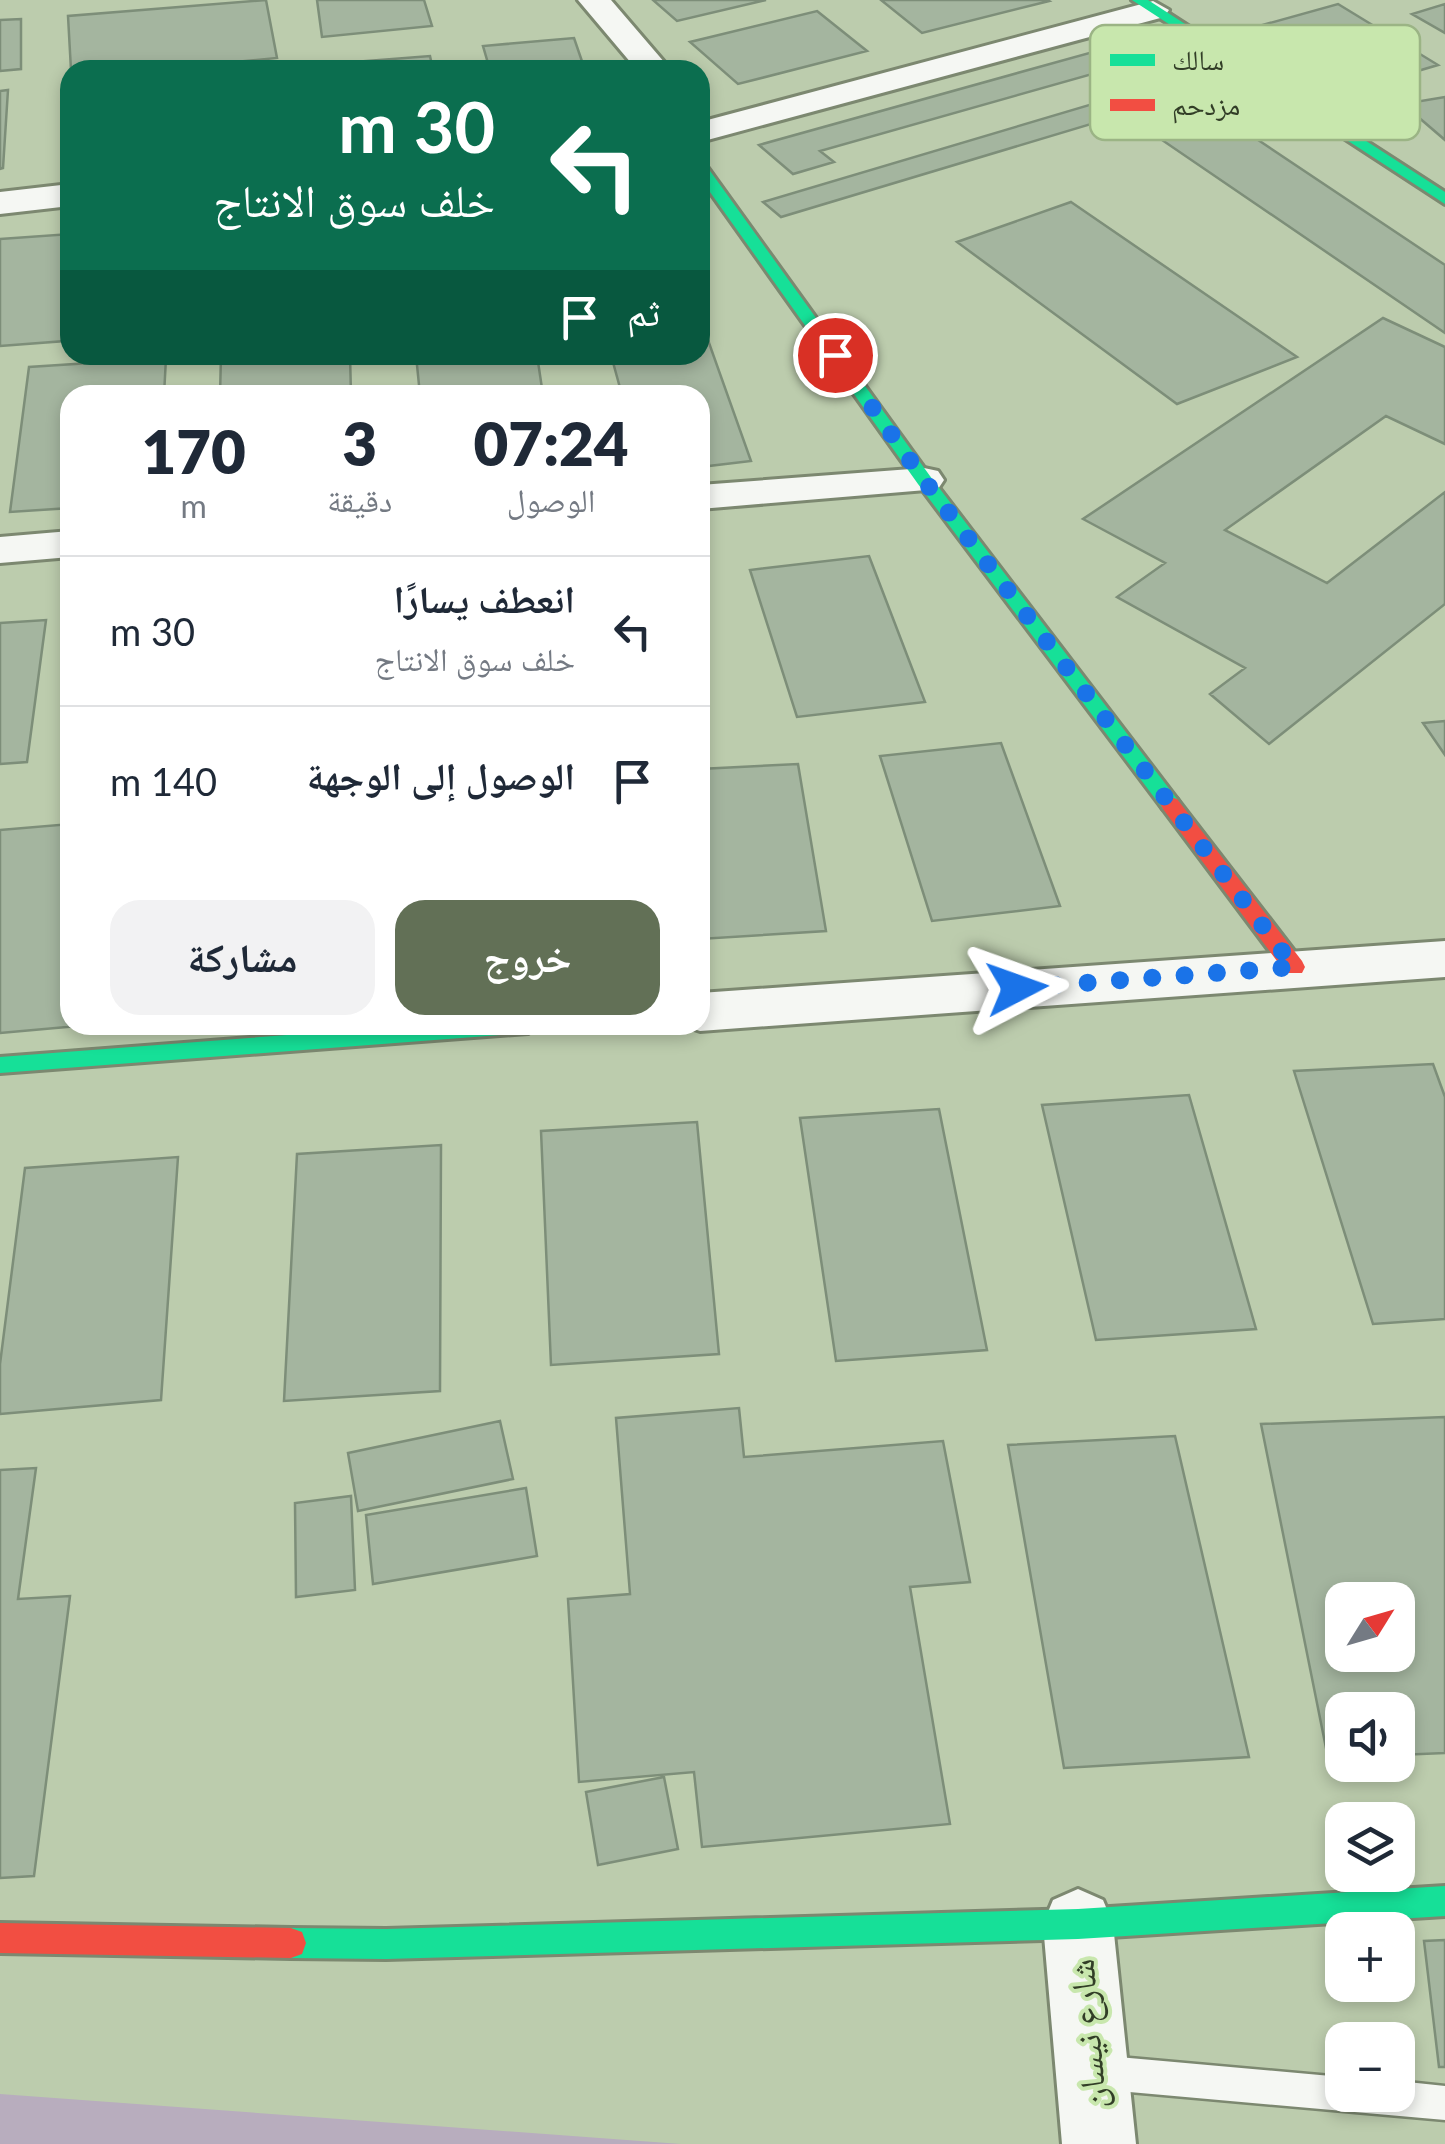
<!DOCTYPE html>
<html lang="ar">
<head>
<meta charset="utf-8">
<style>
	body { margin:0; font-family:Lato,"Noto Naskh Arabic",sans-serif; background:#f2f2f3; color:#1f2937; direction:rtl; height:100vh; display:flex; flex-direction:column; font-size:38px; white-space:nowrap }
	* { box-sizing:border-box; margin:0 }
	p { font-size:32px; color:#747a83 }
	.icon { flex:none; width:55px; height:55px; fill:none; stroke:currentColor; stroke-width:2; stroke-linecap:round; stroke-linejoin:round }
	.map { position:relative; flex:1; overflow:hidden; direction:ltr }
	.details { position:absolute; left:60px; top:385px; width:650px; height:650px; display:flex; flex-direction:column; background:#fff; border-radius:30px; box-shadow:0 5px 15px #0003; direction:rtl }
	.details>* { flex:none }
	.hud { position:absolute; left:60px; top:60px; width:650px; height:305px; border-radius:30px; box-shadow:0 5px 15px #0003; direction:rtl; background:#0b6e4f; color:#fff; overflow:hidden }
	.needle { width:65px; rotate:53deg }
	.tools { position:absolute; left:1325px; top:1582px; display:grid; gap:20px }
	.tools a { display:grid; place-items:center; width:90px; height:90px; border-radius:20px; background:#fff; box-shadow:0 5px 15px #0003; font-size:50px }
	.pin { position:absolute; display:grid; place-items:center; width:85px; height:85px; color:#fff; margin:-42px; border:5px solid #fff; border-radius:50%; box-shadow:0 2px 10px #0007 }
	.me { position:absolute; width:110px; margin:-55px; rotate:86deg; stroke-linejoin:round; filter:drop-shadow(0 0 8px #0008) }
	.turn { display:flex; align-items:center; gap:35px; height:210px; padding:0 50px; font-size:45px }
	.turn .icon { width:130px; height:130px; stroke-width:2.5 }
	.turn b { display:block; font-size:70px; line-height:85px }
	.then { display:flex; align-items:center; height:95px; padding:0 50px; background:#0003; gap:20px; font-size:38px }
	.eta { display:flex; justify-content:space-evenly; align-items:center; height:170px; text-align:center }
	.eta b { font-size:60px; font-weight:800; line-height:70px }
	.primary-button { display:flex; gap:20px; margin-top:auto; padding:20px 50px }
	.primary-button a { flex:1; height:115px; border-radius:30px; background:#627056; color:#fff; font-size:40px; font-weight:800; line-height:115px; text-align:center }
	.primary-button a+a { background:#f2f2f3; color:#1f2937 }
	ul { padding:0; list-style:none }
	li { display:flex; align-items:center; gap:30px; height:150px; padding:0 50px; border-top:2px solid #e0e1e3 }
	li div { flex:1 }
	li b { display:block; font-size:38px }
	li em { font-style:normal }
	.map>svg:first-child { display:block }
</style>
</head>
<body>
<div class="map">
<svg width="1445" height="2144" viewBox="0 0 1445 2144">
	<rect width="100%" height="100%" fill="#bcccad"/>
	<!-- green -->
	<path fill="#b8adbe" d="M0,2094L681,2144H0Z"/>
	<!-- building -->
	<path fill="#a4b59f" stroke="#7d8e79" stroke-width="2.5" fill-rule="evenodd" d="M266,0L277,58L150,70H71L68,16Z
		M317,0H424L432,26L322,37Z
		M653,0H766L677,21Z
		M881,0H1047L1049,1L922,33Z
		M1338,4L1438,65L1357,89L1259,26Z
		M1445,4V33L1412,14Z
		M817,11L867,51L738,84L690,42Z
		M21,19V69L0,71V20Z
		M574,38L585,70H490L483,46Z
		M1100,50L1138,77L1116,83L1099,72L820,151L834,162L793,174L759,145Z
		M430,56L433,70H343L342,63Z
		M1170,81L1445,265V333L1124,114L781,217L763,202Z
		M8,90L3,168L0,169V91Z
		M1445,97V140L1403,104Z
		M1071,202L1297,357L1177,404L957,242Z
		M70,234L65,341L0,346V239Z
		M1383,318L1445,347V444L1386,416L1225,530L1327,583L1445,492V604L1269,744L1210,694L1245,668L1117,597L1165,563L1083,519Z
		M700,326H703L751,461L700,467V395H622L611,355H700Z
		M221,355H350L351,395H220Z
		M416,355H537L543,395H420Z
		M166,358L164,395H70V508L10,512L29,367Z
		M869,556L925,702L797,717L750,570Z
		M46,620L27,762L0,764V623Z
		M1445,721V755L1423,723Z
		M1001,743L1060,906L932,921L880,756Z
		M798,764L826,931L700,939V769Z
		M70,824V1025H89L0,1033V830Z
		M1433,1064L1445,1097V1319L1373,1324L1294,1071Z
		M1189,1095L1256,1329L1096,1340L1042,1105Z
		M939,1109L987,1350L836,1361L800,1118Z
		M697,1122L719,1354L551,1365L541,1131Z
		M441,1145L440,1391L284,1401L297,1154Z
		M178,1157L161,1400L0,1414V1364L25,1168Z
		M739,1408L744,1457L943,1441L970,1582L910,1587L950,1824L702,1847L694,1772L579,1782L568,1599L630,1594L616,1418Z
		M1445,1417V1753L1398,1755V1710H1342V1757L1328,1758L1261,1424ZM1342,1600H1398V1655H1342Z
		M500,1421L513,1479L358,1511L348,1453Z
		M1175,1436L1249,1757L1064,1768L1008,1445Z
		M36,1468L18,1599L70,1596L34,1876L0,1878V1470Z
		M526,1488L537,1556L373,1584L366,1515Z
		M351,1496L355,1590L296,1597L295,1503Z
		M664,1777L678,1849L598,1865L586,1792Z
		M1445,1940V2067H1439L1424,1941Z"/>
	<g fill="none" stroke-linecap="round" stroke-linejoin="round">
		<!-- lane casing -->
		<g stroke="#7c8870" stroke-width="5">
			<path id="lane" d="M1096,2055L1342,2077V2095H1398V2081L1445,2086V2120L1096,2089L1084,2084L1079,2072L1084,2060Z"/>
		</g>
		<!-- street casing -->
		<g stroke="#7c8870" stroke-width="6">
			<path id="street" d="M578,0H611L671,70H637Z
				M1153,1L1169,10L1164,17L700,142V122Z
				M70,184V206L0,214V192Z
				M924,468L938,471L944,480L938,489L700,509V485Z
				M70,531V557L0,563V537Z
				M1445,941V977L700,1031L682,1025H700V993Z
				M1078,1889L1103,1900L1113,1924L1136,2144H1062L1043,1924L1053,1900Z"/>
		</g>
		<!-- fast casing -->
		<g stroke="#7c8870" stroke-width="6">
			<path id="fast" d="M1132,0H1148L1445,192V204Z
				M700,163L705,164L930,476L1177,799L1180,804L1177,809H1163L918,484L700,178Z
				M419,1025H539L528,1033L0,1073V1057Z
				M1445,1886V1916L1078,1939L386,1959L291,1958L280,1954L276,1943L280,1932L291,1928L386,1929L1078,1909Z"/>
		</g>
		<!-- jam casing -->
		<g stroke="#7c8870" stroke-width="6">
			<path id="jam" d="M1170,797L1177,799L1302,961L1305,967L1302,973H1286L1163,809L1160,804Z
				M0,1923L291,1928L302,1932L306,1943L302,1954L291,1958L0,1953Z"/>
		</g>
		<!-- lane -->
		<use href="#lane" fill="#f5f7f3" fill-rule="evenodd"/>
		<!-- street -->
		<use href="#street" fill="#f5f7f3" fill-rule="evenodd"/>
		<!-- fast -->
		<use href="#fast" fill="#16e098" fill-rule="evenodd"/>
		<!-- jam -->
		<use href="#jam" fill="#f24e42" fill-rule="evenodd"/>
	</g>
	<g fill="none" stroke-linecap="round" stroke-linejoin="round">
		<!-- route -->
		<path stroke="#1a73e8" stroke-width="18" stroke-dasharray="0 32.4" d="M835,355L924,480L1294,967L1017,988"/>
	</g>
	<g text-anchor="middle" stroke-width="8" stroke-linejoin="round" paint-order="stroke">
		<!-- near-street labels -->
		<g font-size="35" fill="#323e27" stroke="#c8e7ad">
			<text transform="translate(1088 2034) rotate(-95)" y="12">شارع نيسان</text>
		</g>
	</g>
	<!-- legend -->
	<rect x="1090" y="25" width="330" height="115" rx="15" fill="#c8e7ad" stroke="#9bb485" stroke-width="2.5"/>
	<rect x="1110" y="54" width="45" height="12" fill="#16e098"/>
	<rect x="1110" y="99" width="45" height="12" fill="#f24e42"/>
	<g font-size="28" fill="#323e27">
		<text x="1172" y="70">سالك</text>
		<text x="1172" y="115">مزدحم</text>
	</g>
</svg>
<div class="tools">
<a><svg class="needle" viewBox="-14 -14 28 28"><path d="M0-13l5 13h-10z" fill="#e53935"/><path d="M0 13l5-13h-10z" fill="#747a83"/></svg></a>
<a><svg class="icon" aria-label="sound" viewBox="0 0 24 24"><path d="M4 9h4l5-4v14l-5-4H4zM17 9q2 3 0 6"/></svg></a>
<a><svg class="icon" aria-label="layers" viewBox="0 0 24 24"><path d="M12 4l9 5-9 5-9-5zM3 14l9 5 9-5"/></svg></a>
<a>+</a>
<a>−</a>
</div>
<div class="pin" style="left:835px;top:355px;background:#d93025"><svg class="icon" aria-label="arrive" viewBox="0 0 24 24"><path d="M6 21V4h12l-3 4 3 4H6"/></svg></div>
<svg class="me" style="left:1017px;top:988px" viewBox="-20 -20 40 40"><path d="M0-17L14 15 0 8-14 15z" fill="#1a73e8" stroke="#fff" stroke-width="4"/></svg>
<div class="hud">
<div class="turn"><svg class="icon" aria-label="left" viewBox="0 0 24 24"><path d="M17 20v-9H6M10 6l-5 5 5 5"/></svg><div><b>30 m</b>خلف سوق الانتاج</div></div>
<div class="then">ثم<svg class="icon" aria-label="arrive" viewBox="0 0 24 24"><path d="M6 21V4h12l-3 4 3 4H6"/></svg></div>
</div>
<section class="details">
<div class="eta">
<div><b>07:24</b><p>الوصول</p></div>
<div><b>3</b><p>دقيقة</p></div>
<div><b>170</b><p>m</p></div>
</div>
<ul>
<li><svg class="icon" aria-label="left" viewBox="0 0 24 24"><path d="M17 20v-9H6M10 6l-5 5 5 5"/></svg><div><b>انعطف يسارًا</b><p>خلف سوق الانتاج</p></div><em>30 m</em></li>
<li><svg class="icon" aria-label="arrive" viewBox="0 0 24 24"><path d="M6 21V4h12l-3 4 3 4H6"/></svg><div><b>الوصول إلى الوجهة</b></div><em>140 m</em></li>
</ul>
<div class="primary-button"><a>خروج</a><a>مشاركة</a></div>
</section>
</div>
</body>
</html>
